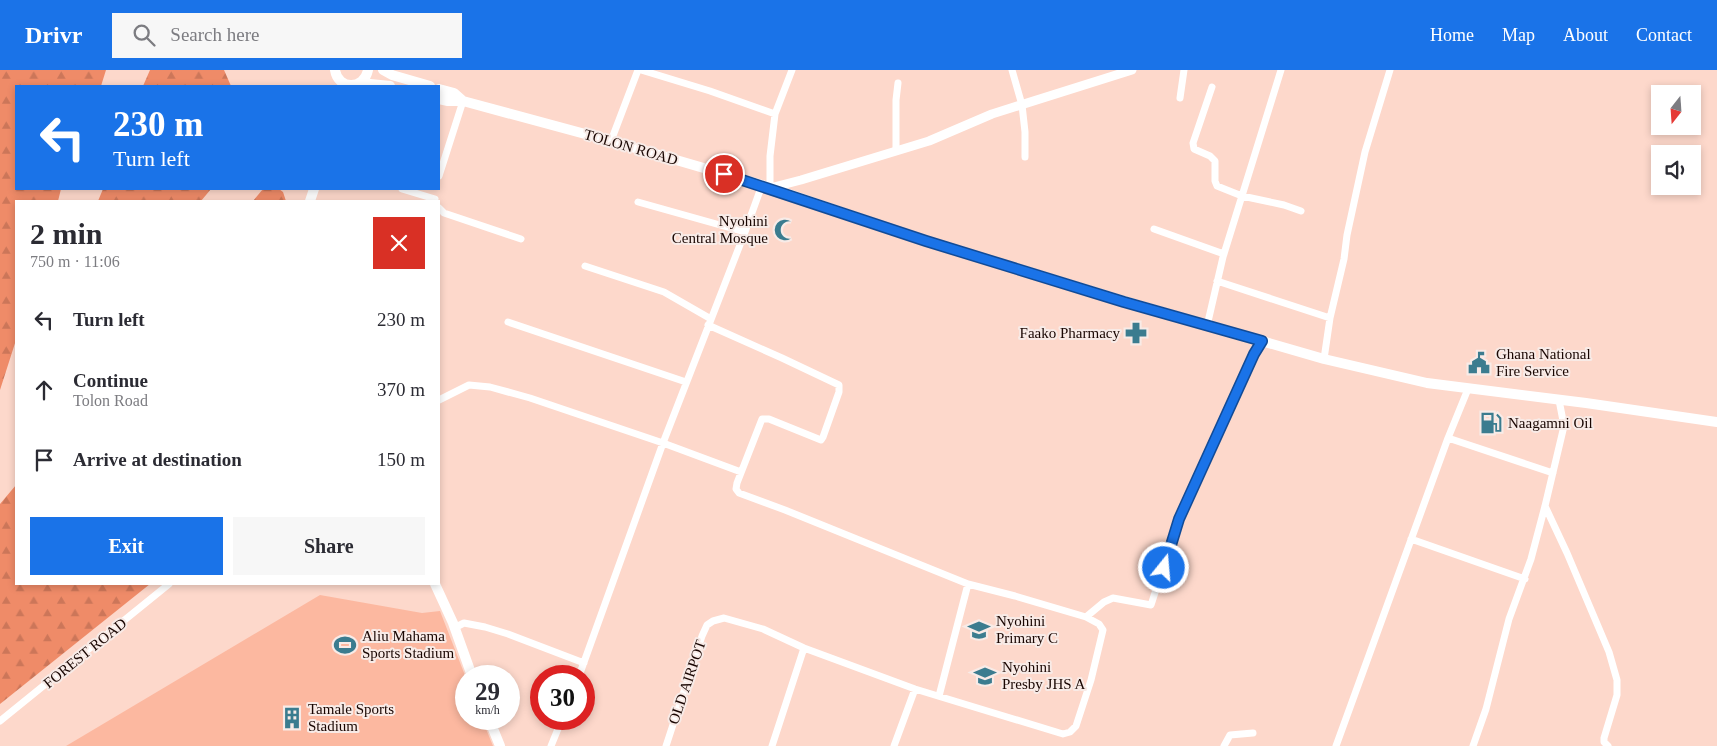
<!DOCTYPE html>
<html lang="en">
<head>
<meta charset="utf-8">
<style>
	body { margin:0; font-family:"Times New Roman",serif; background:#f7f7f7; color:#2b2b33; height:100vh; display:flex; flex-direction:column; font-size:19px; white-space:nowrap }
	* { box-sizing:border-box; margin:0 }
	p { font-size:16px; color:#7c7c81 }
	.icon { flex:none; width:28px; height:28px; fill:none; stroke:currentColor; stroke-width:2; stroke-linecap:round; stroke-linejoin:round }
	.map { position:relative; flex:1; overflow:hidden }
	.side { position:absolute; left:15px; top:130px; width:425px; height:385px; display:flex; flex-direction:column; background:#fff; border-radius:0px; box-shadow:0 2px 8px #0003 }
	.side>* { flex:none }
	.guide { position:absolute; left:15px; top:15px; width:425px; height:105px; border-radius:0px; box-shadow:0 2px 8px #0003; background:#1a73e8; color:#fff; overflow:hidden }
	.needle { width:32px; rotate:197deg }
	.fabs { position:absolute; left:1651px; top:15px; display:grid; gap:10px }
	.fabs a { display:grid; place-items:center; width:50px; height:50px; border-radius:0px; background:#fff; box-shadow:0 2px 8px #0003; font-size:25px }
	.speed { position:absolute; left:455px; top:595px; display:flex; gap:10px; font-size:25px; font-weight:700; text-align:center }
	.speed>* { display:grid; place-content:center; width:65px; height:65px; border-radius:50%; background:#fff; box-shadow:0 2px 8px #0003; line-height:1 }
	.speed small { font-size:12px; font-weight:400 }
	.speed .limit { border:8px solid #d22; background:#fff; color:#111 }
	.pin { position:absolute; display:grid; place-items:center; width:42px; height:42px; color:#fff; margin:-21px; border:2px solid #fff; border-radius:50%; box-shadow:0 1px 5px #0007 }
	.me { position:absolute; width:55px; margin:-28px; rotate:17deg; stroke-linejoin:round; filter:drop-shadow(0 0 4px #0008) }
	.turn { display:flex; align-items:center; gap:18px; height:105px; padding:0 15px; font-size:22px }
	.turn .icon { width:65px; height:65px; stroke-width:2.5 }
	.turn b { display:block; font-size:35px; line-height:42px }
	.round { display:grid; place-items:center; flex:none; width:52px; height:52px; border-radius:0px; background:#f7f7f7 }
	.head { display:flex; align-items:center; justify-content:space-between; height:85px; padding:0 15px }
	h1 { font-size:30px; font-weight:600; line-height:38px }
	.cta { display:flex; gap:10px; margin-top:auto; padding:10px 15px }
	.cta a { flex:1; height:58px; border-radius:0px; background:#1a73e8; color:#fff; font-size:20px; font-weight:600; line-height:58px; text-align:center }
	.cta a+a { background:#f7f7f7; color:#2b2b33 }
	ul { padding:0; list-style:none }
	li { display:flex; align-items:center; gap:15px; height:70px; padding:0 15px }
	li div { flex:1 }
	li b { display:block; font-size:19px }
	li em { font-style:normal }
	header { display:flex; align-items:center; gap:30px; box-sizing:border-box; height:70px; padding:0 25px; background:#1a73e8; color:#fff }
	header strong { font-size:24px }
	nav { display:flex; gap:28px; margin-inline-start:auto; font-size:18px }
	.search { width:350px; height:45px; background:#f7f7f7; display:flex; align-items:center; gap:12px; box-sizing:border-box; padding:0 18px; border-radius:0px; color:#7c7c81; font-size:19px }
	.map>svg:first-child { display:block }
</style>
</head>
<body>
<header>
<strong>Drivr</strong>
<div class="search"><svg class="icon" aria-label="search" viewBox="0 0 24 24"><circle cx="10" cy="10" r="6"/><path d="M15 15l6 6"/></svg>Search here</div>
<nav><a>Home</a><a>Map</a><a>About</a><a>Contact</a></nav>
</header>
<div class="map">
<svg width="1717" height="676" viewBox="0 0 1717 676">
	<defs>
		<pattern id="forest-firs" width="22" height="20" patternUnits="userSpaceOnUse" patternTransform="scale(1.25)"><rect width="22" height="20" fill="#ef8b68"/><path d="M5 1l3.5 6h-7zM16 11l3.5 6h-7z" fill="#cc7659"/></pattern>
	</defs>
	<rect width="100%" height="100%" fill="#fdd8cb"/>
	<!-- green -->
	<path fill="#fcb8a0" d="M320,525L422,543L440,541L466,608V649H482L493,676H66Z"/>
	<!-- forest -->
	<path fill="url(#forest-firs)" d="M0,0H106L101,16H16V119H61L58,131H16V270L0,320Z
		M150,0H224L231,16H143Z
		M103,119H211L201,131H98Z
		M263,119H279L283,122L286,131H253Z
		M16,415V514H150L0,634V434Z"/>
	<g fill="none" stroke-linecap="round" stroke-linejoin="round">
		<!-- minor -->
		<path stroke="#fff" stroke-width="7" d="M641,0L710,21L775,44
			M1012,0L1022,35L1025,62V87
			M1212,17L1193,73L1194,79L1210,86L1215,91V111L1217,116L1242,126L1284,135L1301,141
			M1180,28L1184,0
			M611,71L638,0
			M896,81V30L898,13
			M439,106L463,31
			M770,118V86L775,44L792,0
			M402,119L435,129
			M638,132L745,162
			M439,138L444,143L521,169
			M1154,159L1224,184
			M585,196L664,222L711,249
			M1217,211L1330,248
			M508,252L686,312
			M1207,256L1223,187L1281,0
			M1324,289L1330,248L1344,189L1347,165L1365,82L1390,0
			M439,330L469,315L490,317L530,328L663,373L741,402
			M1448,368L1553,403
			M1545,436L1567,483L1609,582L1617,610V625L1604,668V672L1608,676
			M1411,469L1525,509
			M1086,547L1104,532L1113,528L1151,535L1179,449L1254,284L1262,271
			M454,558L464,553L485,557L508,564L584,593
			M579,606L663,373L745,162L762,115
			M939,626L968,514
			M0,651L169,514
			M551,676L562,649
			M666,676L702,566L707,555L713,551L724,548L763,559L804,578L915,619L1063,664L1070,662L1076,656L1091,610L1103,560L1099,554L1086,547L1015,526L968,514L785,440L739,423L736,419L737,413L762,349H769L821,370L823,367L839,322V315L782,288L708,255
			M772,676L804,578
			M894,676L915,619
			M1224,676L1230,665L1253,663
			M1336,676L1448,368L1468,319
			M1473,676L1486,639L1509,549L1531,489L1545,436L1564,356L1559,330"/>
		<!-- tertiary -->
		<path stroke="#fff" stroke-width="9" d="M770,118L801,110L929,71L992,44L1132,0"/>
		<!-- secondary -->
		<path stroke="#fff" stroke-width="10" d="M335,0C338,20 364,20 368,0
			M383,0L392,5L430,16
			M360,13L390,16
			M439,19L454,23L463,31
			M439,29L448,31H463L611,71L762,115L926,171L1124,231L1324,289L1427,313L1586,333L1717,352
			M310,131L314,119
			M435,514L453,553L472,606
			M489,649L500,676"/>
	</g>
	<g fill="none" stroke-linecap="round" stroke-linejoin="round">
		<!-- route casing -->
		<g stroke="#114b97" stroke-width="12">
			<path id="route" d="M724,104L926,171L1124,232L1262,271L1254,284L1179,449L1164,498"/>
		</g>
		<!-- route -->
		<use href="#route" stroke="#1a73e8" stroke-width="9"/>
	</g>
	<!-- icons -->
	<defs>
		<g id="mosque-bare" transform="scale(1.725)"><path d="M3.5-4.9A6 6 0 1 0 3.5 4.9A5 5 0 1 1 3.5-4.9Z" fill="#3b7c8f" stroke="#f8ebe7" stroke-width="2.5" paint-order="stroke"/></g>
		<g id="pharmacy-bare" transform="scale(1.725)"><path d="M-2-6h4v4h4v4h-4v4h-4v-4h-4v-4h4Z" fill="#3b7c8f" stroke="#f8ebe7" stroke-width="2.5" paint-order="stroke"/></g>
		<g id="civic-bare" transform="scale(1.725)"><path d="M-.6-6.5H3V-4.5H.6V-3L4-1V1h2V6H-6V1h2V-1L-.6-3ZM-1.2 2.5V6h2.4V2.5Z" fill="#3b7c8f" stroke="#f8ebe7" stroke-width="2.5" paint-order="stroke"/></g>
		<g id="fuel-bare" transform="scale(1.725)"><path d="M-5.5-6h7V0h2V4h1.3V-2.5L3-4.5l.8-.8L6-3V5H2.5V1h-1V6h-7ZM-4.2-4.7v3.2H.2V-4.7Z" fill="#3b7c8f" stroke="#f8ebe7" stroke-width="2.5" paint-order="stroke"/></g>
		<g id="school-bare" transform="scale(1.725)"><path d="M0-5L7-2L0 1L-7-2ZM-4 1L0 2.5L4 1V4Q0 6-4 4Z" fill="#3b7c8f" stroke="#f8ebe7" stroke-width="2.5" paint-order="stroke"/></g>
		<g id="stadium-bare" transform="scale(1.725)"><path d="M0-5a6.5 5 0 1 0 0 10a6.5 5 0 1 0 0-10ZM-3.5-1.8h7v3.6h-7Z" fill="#3b7c8f" stroke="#f8ebe7" stroke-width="2.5" paint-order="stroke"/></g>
		<g id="building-bare" transform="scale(1.725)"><path d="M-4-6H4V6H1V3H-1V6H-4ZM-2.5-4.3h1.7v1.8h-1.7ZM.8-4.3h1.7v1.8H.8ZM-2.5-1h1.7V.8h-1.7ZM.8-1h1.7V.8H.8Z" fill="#3b7c8f" stroke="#f8ebe7" stroke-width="2.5" paint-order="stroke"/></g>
	</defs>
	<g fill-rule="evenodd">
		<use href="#mosque-bare" x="785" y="160"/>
		<use href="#pharmacy-bare" x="1136" y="263"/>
		<use href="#civic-bare" x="1479" y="293"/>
		<use href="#fuel-bare" x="1491" y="353"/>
		<use href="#school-bare" x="979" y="560"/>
		<use href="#stadium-bare" x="345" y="575"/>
		<use href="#school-bare" x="985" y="606"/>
		<use href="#building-bare" x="292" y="648"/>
	</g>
	<g text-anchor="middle" stroke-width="4" stroke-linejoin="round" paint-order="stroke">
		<!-- street labels -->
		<g font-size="15" fill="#190602" stroke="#f8ebe7">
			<text transform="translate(631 77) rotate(16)" y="5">TOLON ROAD</text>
			<text transform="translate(85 583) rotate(-39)" y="5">FOREST ROAD</text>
			<text transform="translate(687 612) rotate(-71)" y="5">OLD AIRPOT</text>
		</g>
		<!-- poi labels -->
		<g font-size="15" fill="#190602" stroke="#f8ebe7" text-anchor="start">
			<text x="768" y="156" text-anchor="end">Nyohini<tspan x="768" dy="17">Central Mosque</tspan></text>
			<text x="1120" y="268" text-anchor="end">Faako Pharmacy</text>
			<text x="1496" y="289">Ghana National<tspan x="1496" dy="17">Fire Service</tspan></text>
			<text x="1508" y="358">Naagamni Oil</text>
			<text x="996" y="556">Nyohini<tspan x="996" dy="17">Primary C</tspan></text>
			<text x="362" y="571">Aliu Mahama<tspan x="362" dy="17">Sports Stadium</tspan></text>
			<text x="1002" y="602">Nyohini<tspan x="1002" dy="17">Presby JHS A</tspan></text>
			<text x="308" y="644">Tamale Sports<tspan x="308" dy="17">Stadium</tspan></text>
		</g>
	</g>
</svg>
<div class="fabs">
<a><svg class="needle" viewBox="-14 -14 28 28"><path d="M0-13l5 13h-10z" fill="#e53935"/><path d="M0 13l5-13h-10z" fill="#7c7c81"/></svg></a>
<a><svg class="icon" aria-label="sound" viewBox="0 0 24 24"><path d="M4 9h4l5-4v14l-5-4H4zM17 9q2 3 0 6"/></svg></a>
</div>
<div class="speed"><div>29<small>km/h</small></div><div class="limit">30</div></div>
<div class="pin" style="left:724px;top:104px;background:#d93025"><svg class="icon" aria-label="arrive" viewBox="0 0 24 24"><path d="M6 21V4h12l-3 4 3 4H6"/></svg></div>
<svg class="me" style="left:1164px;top:498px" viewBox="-20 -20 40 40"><circle r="17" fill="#1a73e8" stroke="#fff" stroke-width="3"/><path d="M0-11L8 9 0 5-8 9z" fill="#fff"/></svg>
<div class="guide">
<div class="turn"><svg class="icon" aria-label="left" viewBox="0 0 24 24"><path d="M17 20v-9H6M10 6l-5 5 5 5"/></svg><div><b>230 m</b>Turn left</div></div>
</div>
<section class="side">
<div class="head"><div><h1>2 min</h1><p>750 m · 11:06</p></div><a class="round" style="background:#d93025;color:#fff"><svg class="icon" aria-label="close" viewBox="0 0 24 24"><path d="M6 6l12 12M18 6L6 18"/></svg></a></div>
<ul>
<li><svg class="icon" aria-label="left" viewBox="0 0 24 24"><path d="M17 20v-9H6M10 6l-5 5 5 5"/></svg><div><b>Turn left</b></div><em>230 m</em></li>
<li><svg class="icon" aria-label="ahead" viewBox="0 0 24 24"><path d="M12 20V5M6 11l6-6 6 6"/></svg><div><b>Continue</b><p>Tolon Road</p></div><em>370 m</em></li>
<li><svg class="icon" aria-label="arrive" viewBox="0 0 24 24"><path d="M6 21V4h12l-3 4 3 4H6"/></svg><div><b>Arrive at destination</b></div><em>150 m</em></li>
</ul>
<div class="cta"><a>Exit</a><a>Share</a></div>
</section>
</div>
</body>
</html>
